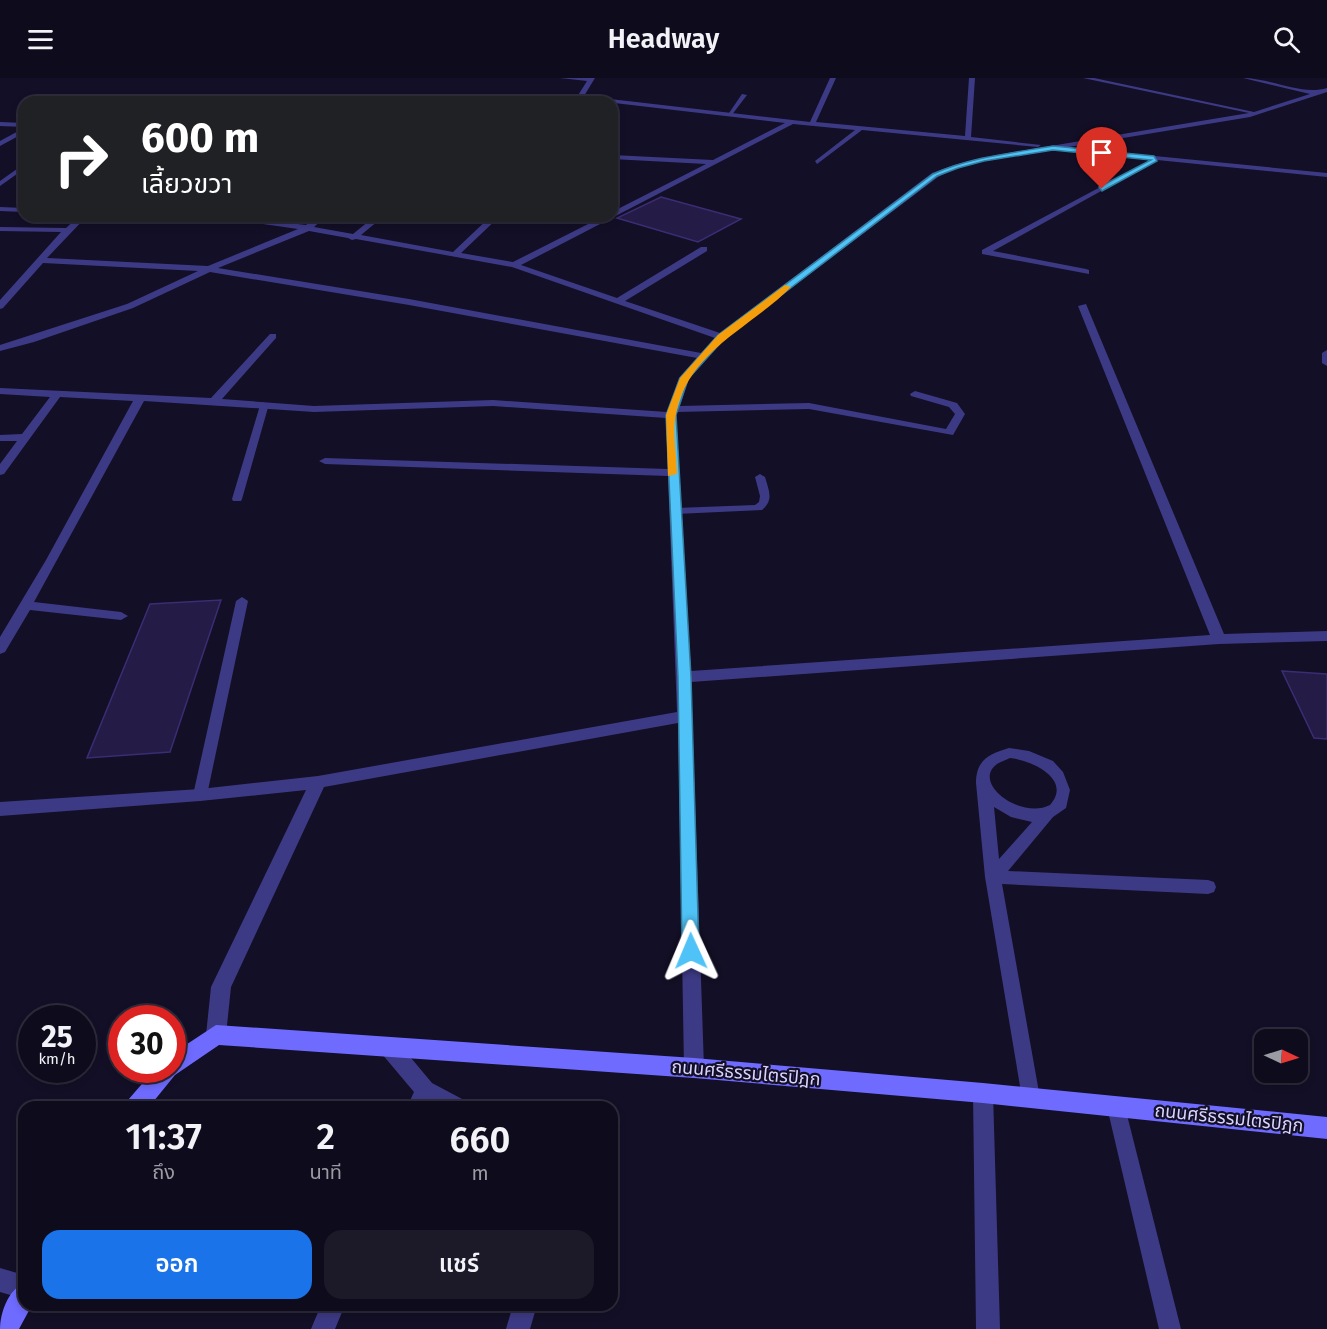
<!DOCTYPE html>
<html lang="th">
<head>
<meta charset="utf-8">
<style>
	body { margin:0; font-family:"Fira Sans","Noto Sans Thai",sans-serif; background:#1c1929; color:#f1f3f6; height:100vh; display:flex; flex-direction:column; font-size:22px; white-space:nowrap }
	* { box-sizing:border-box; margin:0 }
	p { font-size:20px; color:#9b9ba3 }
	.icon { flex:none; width:33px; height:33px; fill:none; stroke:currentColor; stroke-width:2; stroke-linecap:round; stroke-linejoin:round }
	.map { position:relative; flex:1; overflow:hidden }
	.details { position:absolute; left:18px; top:1023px; width:600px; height:210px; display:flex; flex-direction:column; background:#0e0b1c; border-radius:18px; box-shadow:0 3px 9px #0003,0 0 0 2px #2e2b3b }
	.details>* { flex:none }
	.top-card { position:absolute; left:18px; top:18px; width:600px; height:126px; border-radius:18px; box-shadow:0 3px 9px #0003,0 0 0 2px #2e2b3b; background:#202124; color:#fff; overflow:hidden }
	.needle { width:39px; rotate:94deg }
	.fabs { position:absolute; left:1254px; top:951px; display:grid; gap:12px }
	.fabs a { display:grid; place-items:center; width:54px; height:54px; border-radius:12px; background:#0e0b1c; box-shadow:0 3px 9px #0003,0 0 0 2px #2e2b3b; font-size:30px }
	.speed { position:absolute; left:18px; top:927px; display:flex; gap:12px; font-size:30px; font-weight:700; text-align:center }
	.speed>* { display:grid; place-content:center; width:78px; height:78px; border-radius:50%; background:#0e0b1c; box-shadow:0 3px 9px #0003,0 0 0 2px #2e2b3b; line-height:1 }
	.speed small { font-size:15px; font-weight:400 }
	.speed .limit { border:9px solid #d22; background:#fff; color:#111 }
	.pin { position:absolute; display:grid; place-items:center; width:51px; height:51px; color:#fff; margin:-62px -26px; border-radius:50% 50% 50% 0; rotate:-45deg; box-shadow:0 0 6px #0007 }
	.pin .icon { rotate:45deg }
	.me { position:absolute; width:66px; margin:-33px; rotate:359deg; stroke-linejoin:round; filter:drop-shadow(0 0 4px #0008) }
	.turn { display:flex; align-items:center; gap:21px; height:126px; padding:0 24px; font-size:27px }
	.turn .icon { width:78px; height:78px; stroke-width:2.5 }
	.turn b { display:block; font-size:42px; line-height:51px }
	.eta { display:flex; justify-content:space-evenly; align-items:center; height:102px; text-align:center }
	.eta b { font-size:36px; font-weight:600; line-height:42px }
	.button { display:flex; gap:12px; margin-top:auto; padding:12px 24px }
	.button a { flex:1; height:69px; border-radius:18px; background:#1a73e8; color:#fff; font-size:24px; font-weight:600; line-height:69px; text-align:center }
	.button a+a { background:#1c1929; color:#f1f3f6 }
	header { display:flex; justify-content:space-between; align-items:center; height:78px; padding:0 24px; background:#0e0b1c; font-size:27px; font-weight:600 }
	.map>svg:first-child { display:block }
</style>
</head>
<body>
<header><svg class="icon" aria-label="menu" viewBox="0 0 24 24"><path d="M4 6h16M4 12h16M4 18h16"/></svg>Headway<svg class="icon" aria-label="search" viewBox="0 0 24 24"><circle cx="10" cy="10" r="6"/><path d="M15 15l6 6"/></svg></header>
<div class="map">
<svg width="1327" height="1251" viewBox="0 0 1327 1251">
	<rect width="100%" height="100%" fill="#130f26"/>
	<!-- building -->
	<path fill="#241b47" stroke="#3b2d73" stroke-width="1.5" d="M661,119L741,141L698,164L617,140Z
		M221,522L170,674L87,680L150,526Z
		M1282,593L1327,596V661L1314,660Z"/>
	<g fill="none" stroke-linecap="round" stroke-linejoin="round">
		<!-- service -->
		<path fill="#3d3a85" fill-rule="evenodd" d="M742,16L747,17L731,38H727Z
			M261,324L269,326L242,421L241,423H233L232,421Z
			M760,396L765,399C769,413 774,422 762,432L676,436L671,433L676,430L755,427L759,424L760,418L755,399Z
			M242,519L248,523L207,717L205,721L200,723L195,721L193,717L236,523Z
			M1009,670L1029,673L1053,683L1063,694L1070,712L1066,730L1053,739L1008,793L1208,802L1214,804L1216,809L1214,814L1208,816L1002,806L1040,1020L1038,1027L1031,1029L1024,1027L1022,1020L985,799L976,705C976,682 989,676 1009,670ZM1010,680C1031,682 1073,701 1050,727C1021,742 971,705 997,686C1000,684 1006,682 1010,680ZM994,729L1011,739L1032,744L999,781Z
			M1116,1020L1123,1022L1125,1029L1181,1251H1159L1107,1029L1109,1022Z"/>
		<!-- minor -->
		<path fill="#3d3a85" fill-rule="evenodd" d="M560,0H595L584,18L810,44L830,0H836L816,44L965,58L969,0H975L971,59L1041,67L1038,69L862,52L817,86L815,83L855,52L793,46L521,187L617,220L701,169H707V173L625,223L720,255L932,95L954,87L984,79L1249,35L1083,0H1094L1254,34L1310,16L1243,0C1270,0 1301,18 1327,10V14L1250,39L984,83L958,89L938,99L724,261L689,301L680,328L809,325L946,351L955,336L949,329L911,318L910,316L915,313L957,325L965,336L953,357L809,331L677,334L676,337L691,593L1210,557L1078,228L1086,226L1224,556L1327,553V563L1219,566L691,604L704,990L701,997L694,1000L687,997L684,990L678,645L324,709L231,909L226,957L223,964L216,967L209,964L206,957L211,909L306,712L200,723L0,738V724L200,711L318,698L677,634L668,398L325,386L319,383L325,380L668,391L666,340L493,328L314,334L144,323L34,524L121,534L128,538L121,542L30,532L5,574L0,576V559L46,482L133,323L60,319L4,396L0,397V386L17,363H0V357L22,356L50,319L0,316V310L211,320L270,256H276V260L222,321L314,328L493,322L667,334L679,300L697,280L409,227L210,194L133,230L34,264L0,273V267L127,226L198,193L43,185L3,230L0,231V222L61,154L0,153V149L66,150L79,138H87L47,180L208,188L298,151L206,138H229L306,147L317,138H326L314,149L353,156L375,138H384L361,157L453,174L491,138H500L461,175L513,184L604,138H612V134L706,86L612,81V77L713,82L785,45L580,21L577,19L587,3ZM309,153L348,160L352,162L356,161L512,189L715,260L701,275L409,221L218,190Z
			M0,44L24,45V49L0,48Z
			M24,50V55L0,68V63Z
			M1073,70L1327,95V99L1157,82L993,173L1086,191L1089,192V196L982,176V172L1151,82L1071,73Z
			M24,86V91L0,108V103Z
			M0,129L24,130V134L0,133Z
			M1327,272V288L1322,285V275Z
			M389,959L396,962L432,1005L464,1022L468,1029H436L430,1026L429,1029H407L414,1014L382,976L379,969L382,962Z
			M983,1005L990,1008L993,1015L1000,1251H976L973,1015L976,1008Z
			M0,1190L24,1197V1221L0,1214Z
			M321,1227H345L335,1251H311Z
			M513,1227H537L530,1251H506Z"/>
		<!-- secondary -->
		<path fill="#6f6bff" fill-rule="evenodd" d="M216,947L694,980L983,1005L1327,1039V1061L983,1025L694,1000L219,967L175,997L149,1029H124L128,1022L154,992H172V976Z
			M24,1205V1227H32L19,1251H0C0,1235 8,1212 24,1205Z"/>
	</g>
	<!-- route -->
	<path fill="#4fc3f7" stroke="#337fa1" stroke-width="1.5" d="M1053,68L1154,78L1157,83L1102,113L1099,109L1151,82L1053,72L984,83L958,90L937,98L724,261L688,301L676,337L691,599L699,873L697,878L691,880L685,878L682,873L678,599L666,337L680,300L718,257L933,96C971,79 1012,75 1053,68Z"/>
	<!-- slow -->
	<path fill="#f59e0b" d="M785,207L791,209C751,250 688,273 676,336C672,354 677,378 677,396L668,398L666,337L680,300L718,257Z"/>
	<g text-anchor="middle" stroke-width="4.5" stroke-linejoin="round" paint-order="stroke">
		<!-- near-street labels -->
		<g font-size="18" fill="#d9d4ff" stroke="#130f26">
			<text transform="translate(746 995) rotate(5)" y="6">ถนนศรีธรรมไตรปิฎก</text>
			<text transform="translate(1229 1040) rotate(6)" y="6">ถนนศรีธรรมไตรปิฎก</text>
		</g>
	</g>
</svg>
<div class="fabs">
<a><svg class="needle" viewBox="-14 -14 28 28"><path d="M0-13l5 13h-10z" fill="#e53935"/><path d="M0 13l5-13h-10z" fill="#9b9ba3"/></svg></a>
</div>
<div class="speed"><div>25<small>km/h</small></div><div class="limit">30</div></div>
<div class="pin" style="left:1102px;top:111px;background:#d93025"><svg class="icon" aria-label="arrive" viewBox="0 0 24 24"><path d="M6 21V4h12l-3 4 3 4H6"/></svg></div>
<svg class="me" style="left:691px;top:873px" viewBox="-20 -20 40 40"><path d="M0-17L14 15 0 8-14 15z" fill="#4fc3f7" stroke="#fff" stroke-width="4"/></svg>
<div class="top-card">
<div class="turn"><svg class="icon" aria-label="right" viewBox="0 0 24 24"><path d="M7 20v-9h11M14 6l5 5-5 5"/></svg><div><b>600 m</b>เลี้ยวขวา</div></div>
</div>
<section class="details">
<div class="eta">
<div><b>11:37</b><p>ถึง</p></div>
<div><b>2</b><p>นาที</p></div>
<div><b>660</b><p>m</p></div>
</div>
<div class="button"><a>ออก</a><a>แชร์</a></div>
</section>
</div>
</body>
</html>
